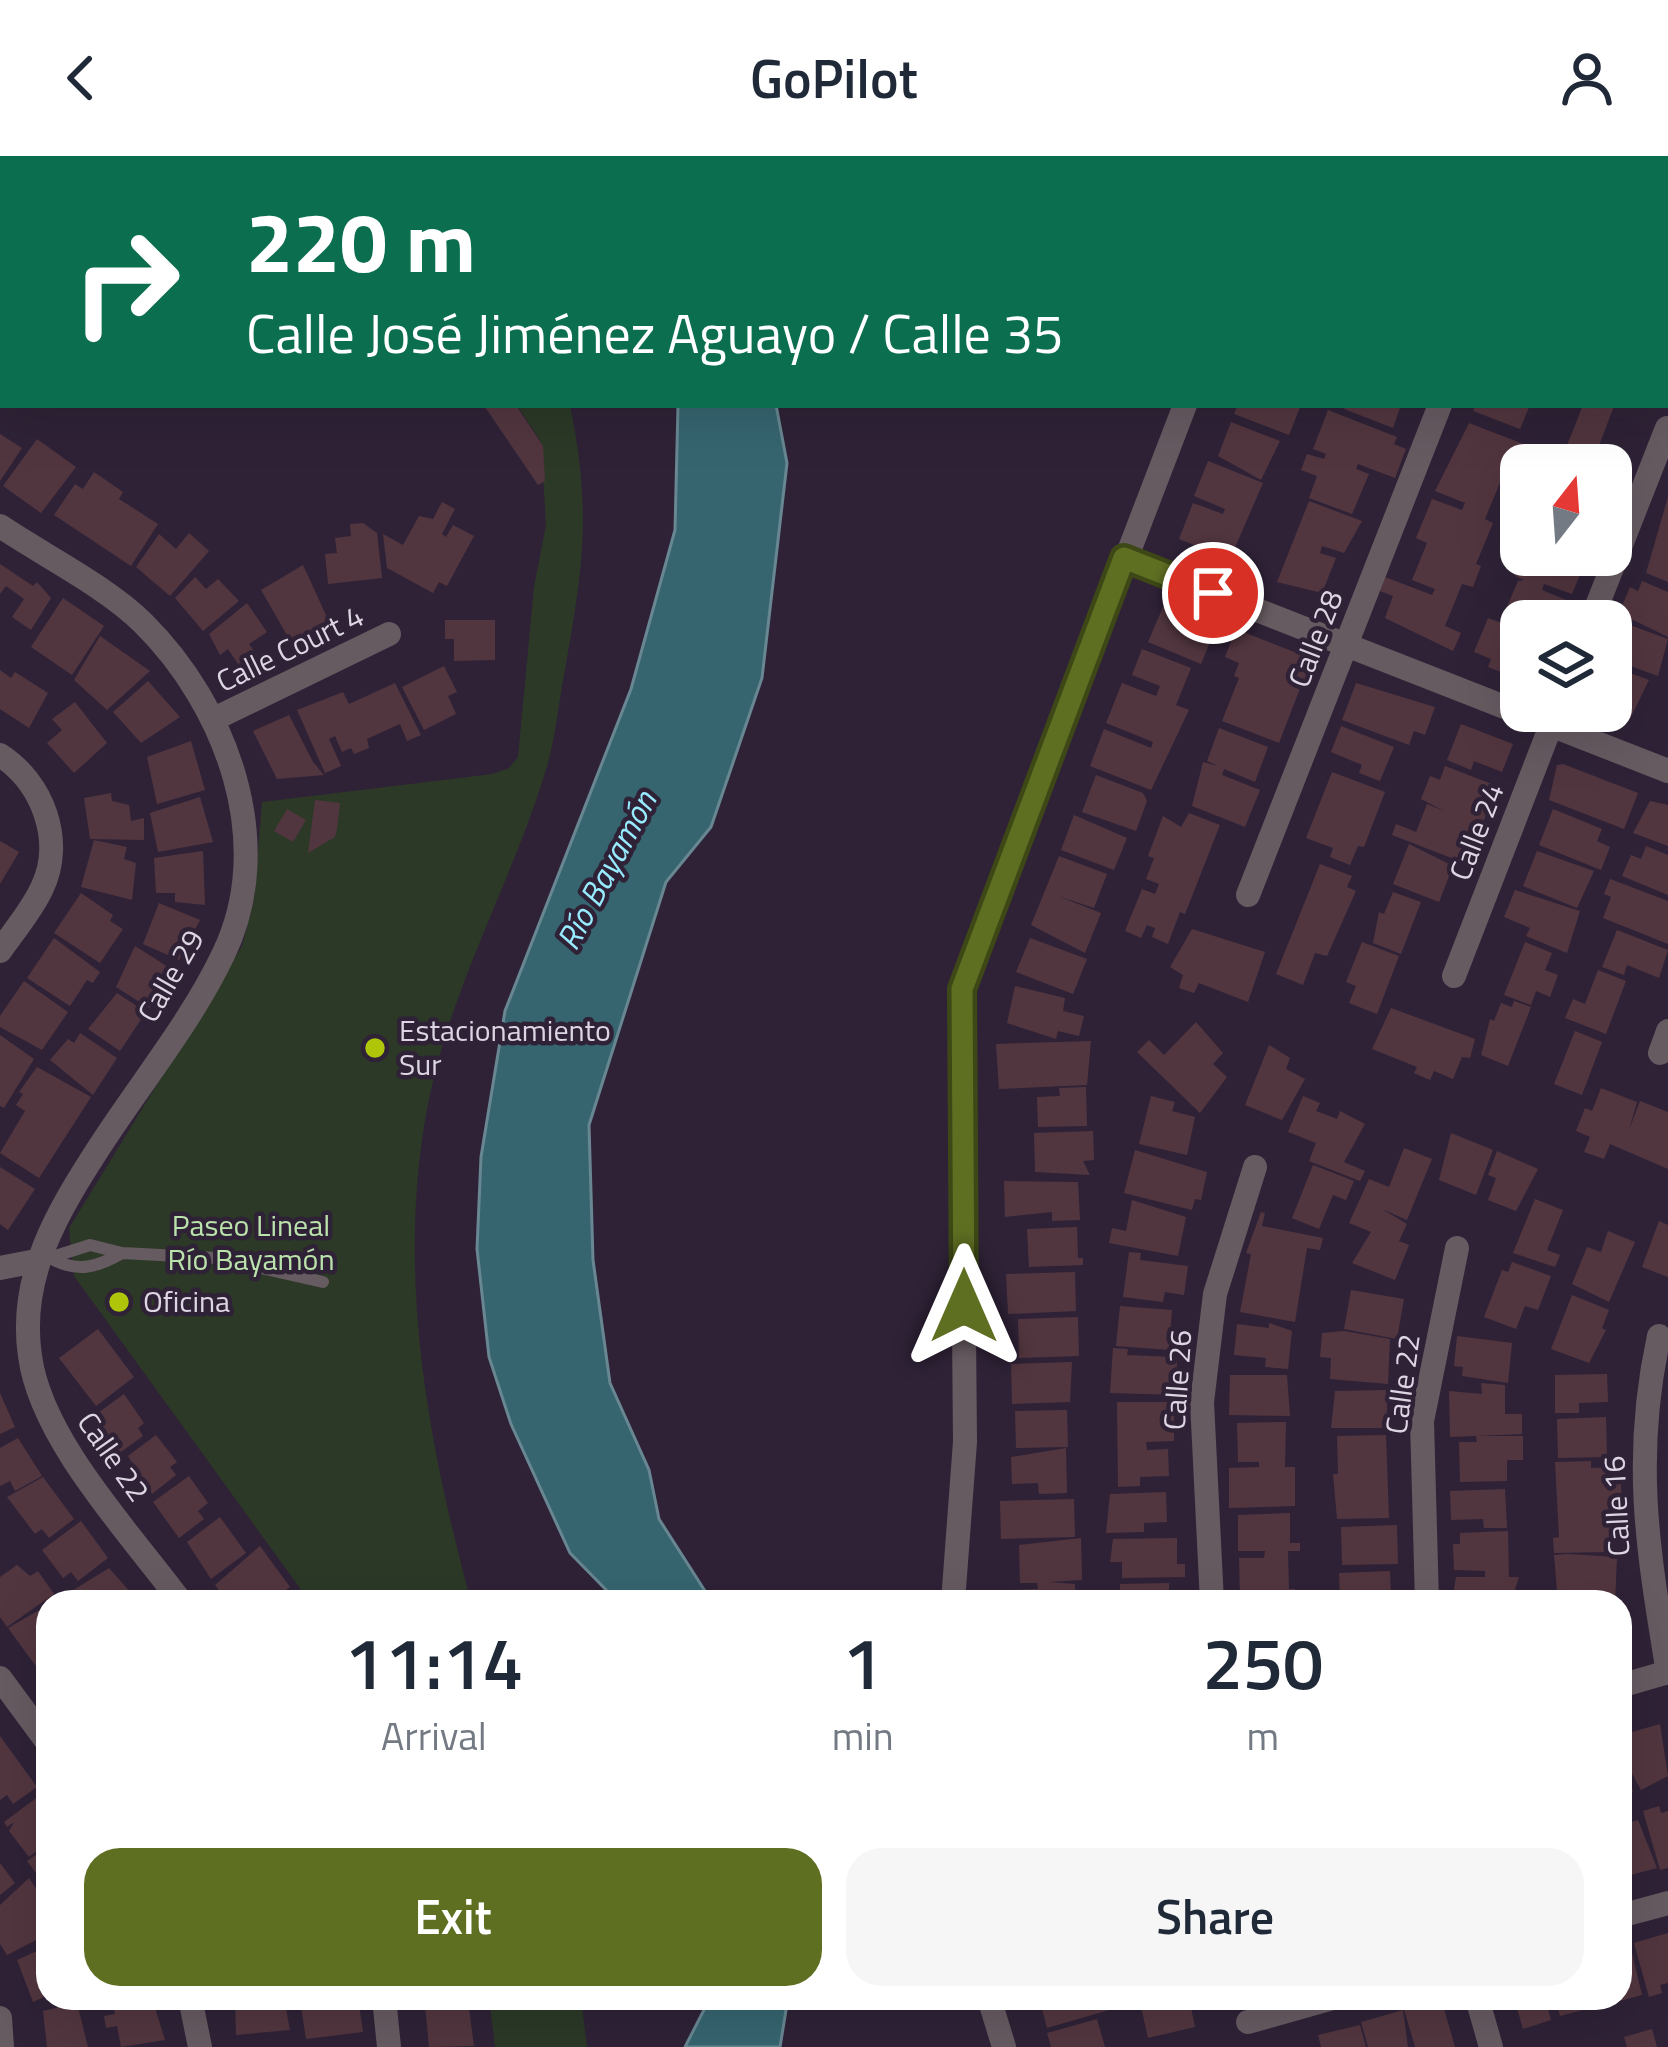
<!DOCTYPE html>
<html lang="en">
<head>
<meta charset="utf-8">
<style>
	body { margin:0; font-family:"Titillium Web",sans-serif; background:#f6f6f7; color:#1f2937; height:100vh; display:flex; flex-direction:column; font-size:45px; white-space:nowrap }
	* { box-sizing:border-box; margin:0 }
	p { font-size:39px; color:#747a83 }
	.icon { flex:none; width:66px; height:66px; fill:none; stroke:currentColor; stroke-width:2; stroke-linecap:round; stroke-linejoin:round }
	.map { position:relative; flex:1; overflow:hidden }
	.side { position:absolute; left:36px; top:1434px; width:1596px; height:420px; display:flex; flex-direction:column; background:#fff; border-radius:36px; box-shadow:0 12px 48px #0002 }
	.side>* { flex:none }
	.banner { position:absolute; left:0px; top:0px; width:1668px; height:252px; box-shadow:0 12px 48px #0002; background:#0b6e4f; color:#fff; overflow:hidden }
	.needle { width:78px; rotate:17deg }
	.controls { position:absolute; left:1500px; top:288px; display:grid; gap:24px }
	.controls a { display:grid; place-items:center; width:132px; height:132px; border-radius:24px; background:#fff; box-shadow:0 12px 48px #0002; font-size:60px }
	.pin { position:absolute; display:grid; place-items:center; width:102px; height:102px; color:#fff; margin:-51px; border:6px solid #fff; border-radius:50%; box-shadow:0 3px 12px #0007 }
	.me { position:absolute; width:132px; margin:-66px; rotate:0deg; stroke-linejoin:round; filter:drop-shadow(0 0 9px #0008) }
	.turn { display:flex; align-items:center; gap:42px; height:252px; padding:0 48px; font-size:54px }
	.turn .icon { width:156px; height:156px; stroke-width:2.5 }
	.turn b { display:block; font-size:84px; line-height:102px }
	.eta { display:flex; justify-content:space-evenly; align-items:center; height:204px; text-align:center }
	.eta b { font-size:72px; font-weight:600; line-height:84px }
	.button { display:flex; gap:24px; margin-top:auto; padding:24px 48px }
	.button a { flex:1; height:138px; border-radius:36px; background:#5f6f22; color:#fff; font-size:48px; font-weight:600; line-height:138px; text-align:center }
	.button a+a { background:#f6f6f7; color:#1f2937 }
	header { display:flex; justify-content:space-between; align-items:center; height:156px; padding:0 48px; background:#fff; font-size:54px; font-weight:600 }
	.map>svg:first-child { display:block }
</style>
</head>
<body>
<header><svg class="icon" aria-label="back" viewBox="0 0 24 24"><path d="M15 5l-7 7 7 7"/></svg>GoPilot<svg class="icon" aria-label="person" viewBox="0 0 24 24"><circle cx="12" cy="8" r="4"/><path d="M4 21q1-7 8-7t8 7"/></svg></header>
<div class="map">
<svg width="1668" height="1891" viewBox="0 0 1668 1891">
	<rect width="100%" height="100%" fill="#2f2237"/>
	<!-- green -->
	<path fill="#2c3927" d="M517,249H570C592,357 583,412 564,519C558,551 555,586 545,617C511,727 452,829 429,943C395,1112 427,1282 471,1446H310L74,1120L69,1072L242,790L254,744L262,646L493,618L509,612L518,601L534,431L546,369L541,286Z
		M489,1842H581L587,1891H495Z"/>
	<!-- water -->
	<path fill="#366570" stroke="#688792" stroke-width="3" d="M678,249H776L787,307L762,522L711,671L666,726L589,969L593,1104L610,1227L649,1314L659,1363L712,1446H618L570,1397L511,1268L489,1201L477,1093L481,1001L505,855L631,533L675,374Z
		M710,1842H788L780,1891H685Z"/>
	<!-- building -->
	<path fill="#52363f" d="M516,249L543,290L545,325L538,329L485,251Z
		M1238,249H1301L1289,279L1234,258Z
		M1346,249H1401L1393,272L1344,253Z
		M1475,249H1530L1520,273L1473,255Z
		M1583,249L1614,250L1594,303L1566,292Z
		M1328,254L1397,281L1394,288L1406,293L1395,322L1358,308L1356,313L1369,318L1352,358L1309,342L1317,320L1301,314L1307,298L1324,303L1326,298L1313,293Z
		M1231,266L1280,285L1261,324L1218,300Z
		M1469,267L1526,289L1513,323L1502,322L1485,363L1493,367L1476,408L1481,410L1473,431L1462,428L1445,470L1461,477L1453,495L1385,462L1393,440L1380,435L1385,421L1432,439L1435,433L1412,424L1427,387L1416,382L1432,343L1462,354L1465,347L1435,335Z
		M0,278L22,292L0,325Z
		M37,283L76,311L41,357L3,330Z
		M1208,305L1263,327L1230,403L1179,383L1193,347L1223,358L1225,353L1194,340Z
		M94,316L123,336L119,343L158,368L131,410L54,359L75,328L83,333Z
		M1668,341V426L1646,417Z
		M1309,345L1362,365L1344,397L1322,390L1320,397L1336,402L1322,437L1277,426Z
		M442,346L455,353L442,378L446,381L453,369L474,380L447,430L439,426L433,437L387,412L383,378L403,389L419,360L433,363Z
		M363,367L377,377L382,422L328,428L325,398L337,397L335,382L351,380L350,368Z
		M189,377L209,395L170,440L136,411L159,378L176,393Z
		M1524,399L1586,404L1572,438L1544,428L1542,434L1569,445L1561,465L1521,467L1503,460L1518,425L1524,424L1515,420Z
		M0,408L33,430L37,426L51,442L31,474L12,461L24,443L6,430L0,438Z
		M303,409L331,470L295,493L261,434Z
		M195,421L206,433L218,423L239,445L203,475L175,442Z
		M1642,425L1668,436V481L1619,457L1630,431L1638,435Z
		M63,442L104,470L72,519L31,491Z
		M247,447L267,476L249,488L257,499L240,511L228,493L220,499L209,478Z
		M1163,451L1218,467L1201,508L1148,486Z
		M1488,462L1521,474L1519,523L1488,511L1491,503L1474,496Z
		M445,464H495V504L454,505V483H445Z
		M1619,465L1668,483L1658,520L1611,503Z
		M1236,473L1312,503L1309,511L1318,515L1311,532L1301,530L1279,587L1222,565L1239,522L1234,520L1239,507L1225,501Z
		M100,480L150,515L107,554L74,524Z
		M1142,493L1191,512L1176,549L1189,554L1151,634L1090,610L1104,573L1151,592L1153,586L1106,567L1122,527L1156,540L1160,530L1132,519Z
		M444,510L457,536L448,540L456,558L424,574L402,531Z
		M1611,510L1649,524L1629,565L1610,557Z
		M0,514L11,522L15,516L48,537L29,572L0,553Z
		M148,525L180,561L141,587L113,556Z
		M395,527L421,579L407,585L400,568L367,583L369,592L354,598L351,592L342,596L335,580L329,583L341,610L325,617L297,554L343,536L349,548Z
		M1356,527L1435,551L1425,579L1414,575L1409,589L1342,564Z
		M75,546L107,587L74,617L47,587L62,574L52,563Z
		M289,559L313,606L324,619L277,623L253,575Z
		M1461,568L1513,588L1502,616L1474,605L1471,614L1447,604Z
		M1341,570L1394,591L1380,625L1359,617L1362,609L1331,596Z
		M1219,572L1268,591L1255,626L1224,613L1222,619L1260,634L1245,671L1192,650L1203,606L1218,610L1207,605Z
		M191,585L205,634L157,648L147,601Z
		M1563,608L1638,637L1624,673L1549,644L1557,609Z
		M1445,610L1497,630L1467,708L1392,679L1396,668L1416,676L1427,648L1444,655L1421,643L1430,620L1440,624Z
		M1332,616L1385,636L1364,691L1358,690L1350,709L1330,701L1333,692L1306,682Z
		M1096,619L1143,637L1147,645L1136,675L1082,656Z
		M111,637L112,645L129,649L131,665L144,662V684L90,683L84,642Z
		M200,641L213,686L158,696L150,657Z
		M315,644L340,647L337,673L335,681L308,697Z
		M1650,645L1668,649V690L1633,677Z
		M287,653L306,664L293,686L274,675Z
		M1553,653L1602,673L1597,685L1610,691L1601,714L1539,689Z
		M1189,657L1220,669L1185,758L1180,756L1168,788L1152,781L1155,772L1147,769L1141,782L1125,775L1142,733L1155,738L1159,728L1146,723L1154,702L1148,700L1163,660L1181,671Z
		M1074,659L1127,682L1114,714L1061,694Z
		M94,684L127,691L124,703L136,707L132,744L81,731Z
		M0,685L19,696L0,728Z
		M1409,688L1453,710L1439,746L1393,728Z
		M1646,690L1668,699V739L1622,720L1631,699L1641,703Z
		M203,695L205,749L175,746V737H156L154,702Z
		M1537,695L1594,715L1577,752L1523,730Z
		M1059,700L1107,718L1094,752L1058,740L1101,757L1085,797L1031,769Z
		M1320,708L1352,720L1347,731L1356,735L1327,800L1315,797L1303,829L1276,818Z
		M1610,723L1668,745V788L1603,762L1611,741L1604,738Z
		M1515,734L1580,755L1567,797L1526,780L1530,772L1504,761Z
		M1393,736L1421,746L1401,798L1373,787L1379,756L1384,758Z
		M81,737L113,759L110,765L123,773L100,807L54,777Z
		M159,747L200,764L179,804L143,788Z
		M1192,773L1265,796L1248,846L1199,827L1194,837L1179,832L1183,819L1170,811Z
		M1617,774L1668,794L1659,822L1627,809L1624,819L1602,811Z
		M54,782L100,816L93,827L87,824L70,850L27,822Z
		M1030,782L1087,803L1073,838L1016,816Z
		M1362,786L1399,800L1377,858L1349,847L1356,830L1346,826Z
		M1525,786L1552,797L1545,814L1558,819L1550,841L1536,835L1531,849L1504,839Z
		M135,790L179,818L162,845L157,841L149,852L116,831Z
		M1598,814L1626,825L1606,878L1565,862L1573,843L1585,848Z
		M24,825L68,856L42,894L0,871V860Z
		M1015,830L1065,842L1063,855L1084,860L1079,880L1058,875L1056,883L1007,867Z
		M117,837L146,856L120,895L88,873Z
		M1514,845L1531,851L1508,910L1481,899L1490,863L1494,865L1501,847L1512,851Z
		M1391,852L1475,883L1470,902L1462,901L1453,923L1434,915L1430,924L1414,917L1417,911L1372,893Z
		M1196,866L1223,897L1213,908L1227,921L1200,957L1137,896L1149,884L1164,899Z
		M1575,875L1602,886L1582,939L1554,928Z
		M80,877L117,902L93,939L50,904L68,883L74,887Z
		M0,879L34,903L4,952L0,950Z
		M1091,885L1087,929L999,933L996,888Z
		M1269,889L1290,902L1286,913L1305,923L1282,964L1245,949Z
		M37,911L91,941L39,1022L0,997L25,955L16,949L23,938L19,936Z
		M1086,931L1087,970L1038,971L1037,941L1060,940L1059,932Z
		M1601,932L1637,946L1629,974L1640,945L1668,956V1013L1610,988L1604,1003L1584,996L1590,981L1576,975L1585,952L1592,955Z
		M1151,940L1175,946L1172,955L1195,961L1187,999L1139,988Z
		M1303,940L1320,947L1316,955L1337,963L1340,955L1365,968L1344,1006L1365,1015L1360,1025L1309,1005L1316,987L1288,976Z
		M1093,975L1094,1004L1083,1005L1090,1019L1035,1016L1034,977Z
		M1451,977L1493,994L1476,1039L1439,1024Z
		M1404,992L1432,1003L1407,1064L1382,1053L1407,1068L1399,1085L1409,1089L1395,1124L1352,1107L1371,1076L1349,1067L1369,1023L1389,1031Z
		M1135,994L1207,1016L1201,1044L1195,1043L1192,1054L1124,1037Z
		M1497,995L1538,1013L1516,1055L1488,1044L1496,1022L1488,1019Z
		M1313,1009L1354,1025L1346,1044L1333,1039L1319,1073L1292,1062Z
		M0,1011L35,1033L8,1074L0,1068Z
		M1004,1025L1078,1026L1080,1064L1052,1065V1056L1005,1061Z
		M1535,1043L1563,1054L1547,1094L1560,1099L1555,1111L1513,1097Z
		M1132,1044L1186,1061L1178,1100L1109,1087L1112,1072L1126,1075Z
		M1261,1056L1265,1057L1262,1070L1323,1082L1320,1094L1307,1092L1295,1166L1240,1156L1251,1098L1246,1097Z
		M1659,1065L1668,1069V1121L1642,1111Z
		M1077,1071L1078,1102H1083V1109L1029,1111L1027,1073Z
		M1608,1075L1635,1086L1609,1146L1572,1128L1587,1091L1601,1096Z
		M1129,1096L1141,1097L1140,1104L1188,1110L1184,1139L1165,1136L1163,1146L1123,1141Z
		M1512,1106L1551,1120L1538,1154L1525,1150L1516,1173L1484,1161L1502,1114L1508,1116Z
		M1075,1116L1076,1155L1008,1158L1006,1118Z
		M122,1132L134,1149L116,1161L105,1143Z
		M1351,1134L1404,1143L1397,1183L1344,1173Z
		M1572,1139L1609,1154L1602,1172L1606,1174L1589,1207L1551,1193Z
		M1120,1150L1172,1154L1169,1194L1116,1190Z
		M1078,1161L1079,1200L1019,1202L1018,1163Z
		M1269,1167L1292,1175L1288,1213L1265,1211L1266,1202L1234,1199L1237,1168L1269,1172Z
		M98,1173L134,1221L96,1250L59,1202Z
		M1344,1175L1390,1183L1388,1228L1330,1223L1331,1202L1320,1201L1322,1177Z
		M1457,1180L1512,1187L1508,1227L1462,1220L1463,1211L1454,1210Z
		M1113,1192L1128,1193L1127,1199L1176,1201L1180,1239L1110,1237Z
		M1072,1206L1070,1246L1012,1248L1011,1208Z
		M1607,1218L1608,1246L1579,1247V1257H1555V1219Z
		M1230,1219H1287L1290,1260L1229,1259Z
		M1481,1227L1505,1229V1258H1522V1278L1450,1281L1449,1235L1482,1238Z
		M1387,1234V1272H1331L1335,1235Z
		M0,1237L15,1271L0,1278Z
		M124,1238L144,1267L138,1272L143,1280L118,1298L95,1259Z
		M1117,1246H1174V1285L1146,1286L1147,1294L1168,1293L1169,1320L1140,1321V1330L1118,1331Z
		M1067,1254L1068,1291L1016,1292L1015,1255Z
		M1606,1261L1607,1301L1558,1302L1557,1263Z
		M1286,1266L1285,1311H1295V1350L1229,1352V1312L1259,1311V1306H1238L1237,1267Z
		M156,1279L177,1306L170,1311L176,1319L152,1338L128,1300Z
		M1386,1279L1389,1362L1337,1363L1333,1318H1338L1337,1280Z
		M1476,1280H1523V1304H1507V1325L1460,1326L1459,1286H1477Z
		M18,1282L42,1320L15,1335L10,1325L0,1330V1292Z
		M1066,1292L1067,1337L1039,1338L1038,1327L1012,1328L1011,1301Z
		M1591,1305V1312L1620,1311L1622,1350L1610,1351L1611,1396L1554,1397L1553,1382L1559,1381L1555,1306Z
		M189,1320L208,1347L198,1355L204,1363L179,1382L153,1346Z
		M43,1321L74,1363L49,1382L42,1373L35,1378L7,1341Z
		M1505,1333L1507,1372H1484L1483,1363L1451,1364L1450,1335Z
		M1166,1336L1167,1366L1144,1367V1376L1106,1377L1110,1338Z
		M1074,1343L1075,1381L1001,1383L1000,1345Z
		M1290,1357V1387H1300V1395H1288L1289,1433H1295V1440L1279,1441V1446L1240,1442L1239,1402H1264L1265,1395H1238V1359Z
		M220,1361L246,1397L211,1423L187,1386Z
		M81,1365L108,1402L78,1425L71,1416L63,1422L42,1394Z
		M1397,1369L1398,1408L1342,1409L1341,1371Z
		M1508,1375L1509,1421H1519L1511,1446H1452L1456,1421H1485V1415L1454,1414L1453,1388H1460V1377Z
		M1081,1382L1082,1424L1049,1426L1075,1428V1446H1006V1434L1038,1433L1037,1427H1020L1019,1389Z
		M1177,1382V1408H1185V1421L1122,1422V1406H1110L1113,1383Z
		M260,1390L290,1431L269,1446H222L225,1443L215,1429Z
		M1568,1398L1617,1401L1615,1446H1594V1441L1558,1446L1554,1399Z
		M17,1409L30,1420L38,1415L54,1438L7,1471L0,1461V1421Z
		M109,1412L139,1446H66L62,1441Z
		M1390,1415L1391,1442L1340,1446L1339,1417Z
		M1169,1427V1446H1120V1428Z
		M48,1449V1506L38,1513L8,1472Z
		M1660,1568L1668,1620L1641,1634L1624,1603L1633,1636L1620,1640L1621,1579Z
		M0,1580L37,1631L13,1648L7,1639L0,1644Z
		M43,1637L48,1687L29,1701L9,1675L14,1666L7,1671L4,1666Z
		M1659,1650L1661,1657L1668,1655V1712L1660,1714L1643,1655Z
		M1638,1664L1657,1712L1620,1722V1669Z
		M48,1690V1718L44,1712L36,1717L27,1705Z
		M0,1707L15,1727L0,1739Z
		M29,1722L48,1750V1778L7,1799L0,1788V1749Z
		M1668,1777V1827L1660,1829L1662,1837L1649,1841L1634,1787Z
		M1628,1780L1642,1839L1605,1849L1602,1842H1620V1782Z
		M48,1790V1839L33,1846L17,1804Z
		M152,1842L165,1884L121,1891L117,1870L106,1872L104,1860L115,1858L113,1849Z
		M235,1842H284L290,1874L236,1879Z
		M309,1842H358L363,1876L306,1883L301,1851L310,1849Z
		M1039,1842H1106L1109,1854L1047,1872Z
		M1139,1842H1189L1195,1871L1148,1882Z
		M1441,1842L1455,1891H1415L1403,1850Z
		M1514,1842H1545L1551,1864L1523,1873Z
		M1555,1842H1596L1598,1850L1560,1860Z
		M468,1844L474,1890L429,1891L425,1849Z
		M77,1847L88,1891H47L43,1855Z
		M1403,1854L1408,1891H1368L1361,1866Z
		M1097,1863L1105,1891H1051L1047,1877Z
		M1360,1869L1366,1891H1321L1318,1879Z
		M1652,1873L1657,1891H1627L1624,1881Z"/>
	<g fill="none" stroke-linecap="round" stroke-linejoin="round">
		<!-- service -->
		<path stroke="#675b62" stroke-width="12" d="M52,1103C78,1117 98,1111 122,1097
			M43,1104L90,1089L122,1097L217,1102L323,1126"/>
		<!-- minor -->
		<path stroke="#675b62" stroke-width="24" d="M1351,3L1356,0
			M0,370C43,399 107,431 143,467C226,549 278,687 223,799C191,866 140,928 100,990C58,1055 18,1120 30,1200C41,1284 131,1378 181,1446
			M1124,402L1668,615
			M1591,465L1667,272
			M216,562L389,478
			M0,599C42,626 65,684 42,732C32,754 14,775 0,795
			M1248,739L1440,249
			M1454,820L1555,559
			M1660,897L1668,875
			M0,1112L36,1105
			M1659,1180C1632,1303 1648,1395 1668,1517
			M953,1446L965,1286L961,833L1185,249
			M1212,1446L1202,1246L1215,1138L1255,1011
			M1427,1446L1422,1265L1457,1092
			M0,1522L48,1587
			M1620,1530L1668,1516
			M1620,1760L1668,1747
			M190,1842L200,1891
			M384,1842L389,1891
			M989,1842L1004,1891
			M1477,1842L1491,1891
			M0,1862L2,1891
			M1248,1866L1333,1842"/>
	</g>
	<g fill="none" stroke-linecap="round" stroke-linejoin="round">
		<!-- route casing -->
		<g stroke="#3e4816" stroke-width="30">
			<path id="route" d="M964,1150L962,833L1124,402L1213,437"/>
		</g>
		<!-- route -->
		<use href="#route" stroke="#5f6f22" stroke-width="21"/>
	</g>
	<!-- markers -->
	<g fill="#aec509" stroke="#2f2237" stroke-width="4.5">
		<circle cx="375" cy="892" r="12"/>
		<circle cx="119" cy="1146" r="12"/>
	</g>
	<g text-anchor="middle" stroke-width="9" stroke-linejoin="round" paint-order="stroke">
		<!-- street labels -->
		<g font-size="30" fill="#ddd5e3" stroke="#2f2237">
			<text transform="translate(1316 483) rotate(-69)" y="10">Calle 28</text>
			<text transform="translate(290 493) rotate(-26)" y="10">Calle Court 4</text>
			<text transform="translate(1477 676) rotate(-69)" y="10">Calle 24</text>
			<text transform="translate(171 820) rotate(-60)" y="10">Calle 29</text>
			<text transform="translate(1178 1224) rotate(-86)" y="10">Calle 26</text>
			<text transform="translate(1403 1228) rotate(-82)" y="10">Calle 22</text>
			<text transform="translate(113 1301) rotate(55)" y="10">Calle 22</text>
			<text transform="translate(1617 1350) rotate(-93)" y="10">Calle 16</text>
		</g>
		<!-- poi labels -->
		<g font-size="30" fill="#ddd5e3" stroke="#2f2237" text-anchor="start">
			<text x="399" y="885">Estacionamiento<tspan x="399" dy="34">Sur</tspan></text>
			<text x="143" y="1156">Oficina</text>
		</g>
		<!-- park labels -->
		<g font-size="30" fill="#bae2ab" stroke="#2f2237">
			<text x="251" y="1080">Paseo Lineal<tspan x="251" dy="34">Río Bayamón</tspan></text>
		</g>
		<!-- water labels -->
		<g font-size="33" font-style="italic" fill="#98ebfe" stroke="#2f2237">
			<text transform="translate(606 714) rotate(-62)" y="12">Río Bayamón</text>
		</g>
	</g>
</svg>
<div class="controls">
<a><svg class="needle" viewBox="-14 -14 28 28"><path d="M0-13l5 13h-10z" fill="#e53935"/><path d="M0 13l5-13h-10z" fill="#747a83"/></svg></a>
<a><svg class="icon" aria-label="layers" viewBox="0 0 24 24"><path d="M12 4l9 5-9 5-9-5zM3 14l9 5 9-5"/></svg></a>
</div>
<div class="pin" style="left:1213px;top:437px;background:#d93025"><svg class="icon" aria-label="arrive" viewBox="0 0 24 24"><path d="M6 21V4h12l-3 4 3 4H6"/></svg></div>
<svg class="me" style="left:964px;top:1150px" viewBox="-20 -20 40 40"><path d="M0-17L14 15 0 8-14 15z" fill="#5f6f22" stroke="#fff" stroke-width="4"/></svg>
<div class="banner">
<div class="turn"><svg class="icon" aria-label="right" viewBox="0 0 24 24"><path d="M7 20v-9h11M14 6l5 5-5 5"/></svg><div><b>220 m</b>Calle José Jiménez Aguayo / Calle 35</div></div>
</div>
<section class="side">
<div class="eta">
<div><b>11:14</b><p>Arrival</p></div>
<div><b>1</b><p>min</p></div>
<div><b>250</b><p>m</p></div>
</div>
<div class="button"><a>Exit</a><a>Share</a></div>
</section>
</div>
</body>
</html>
